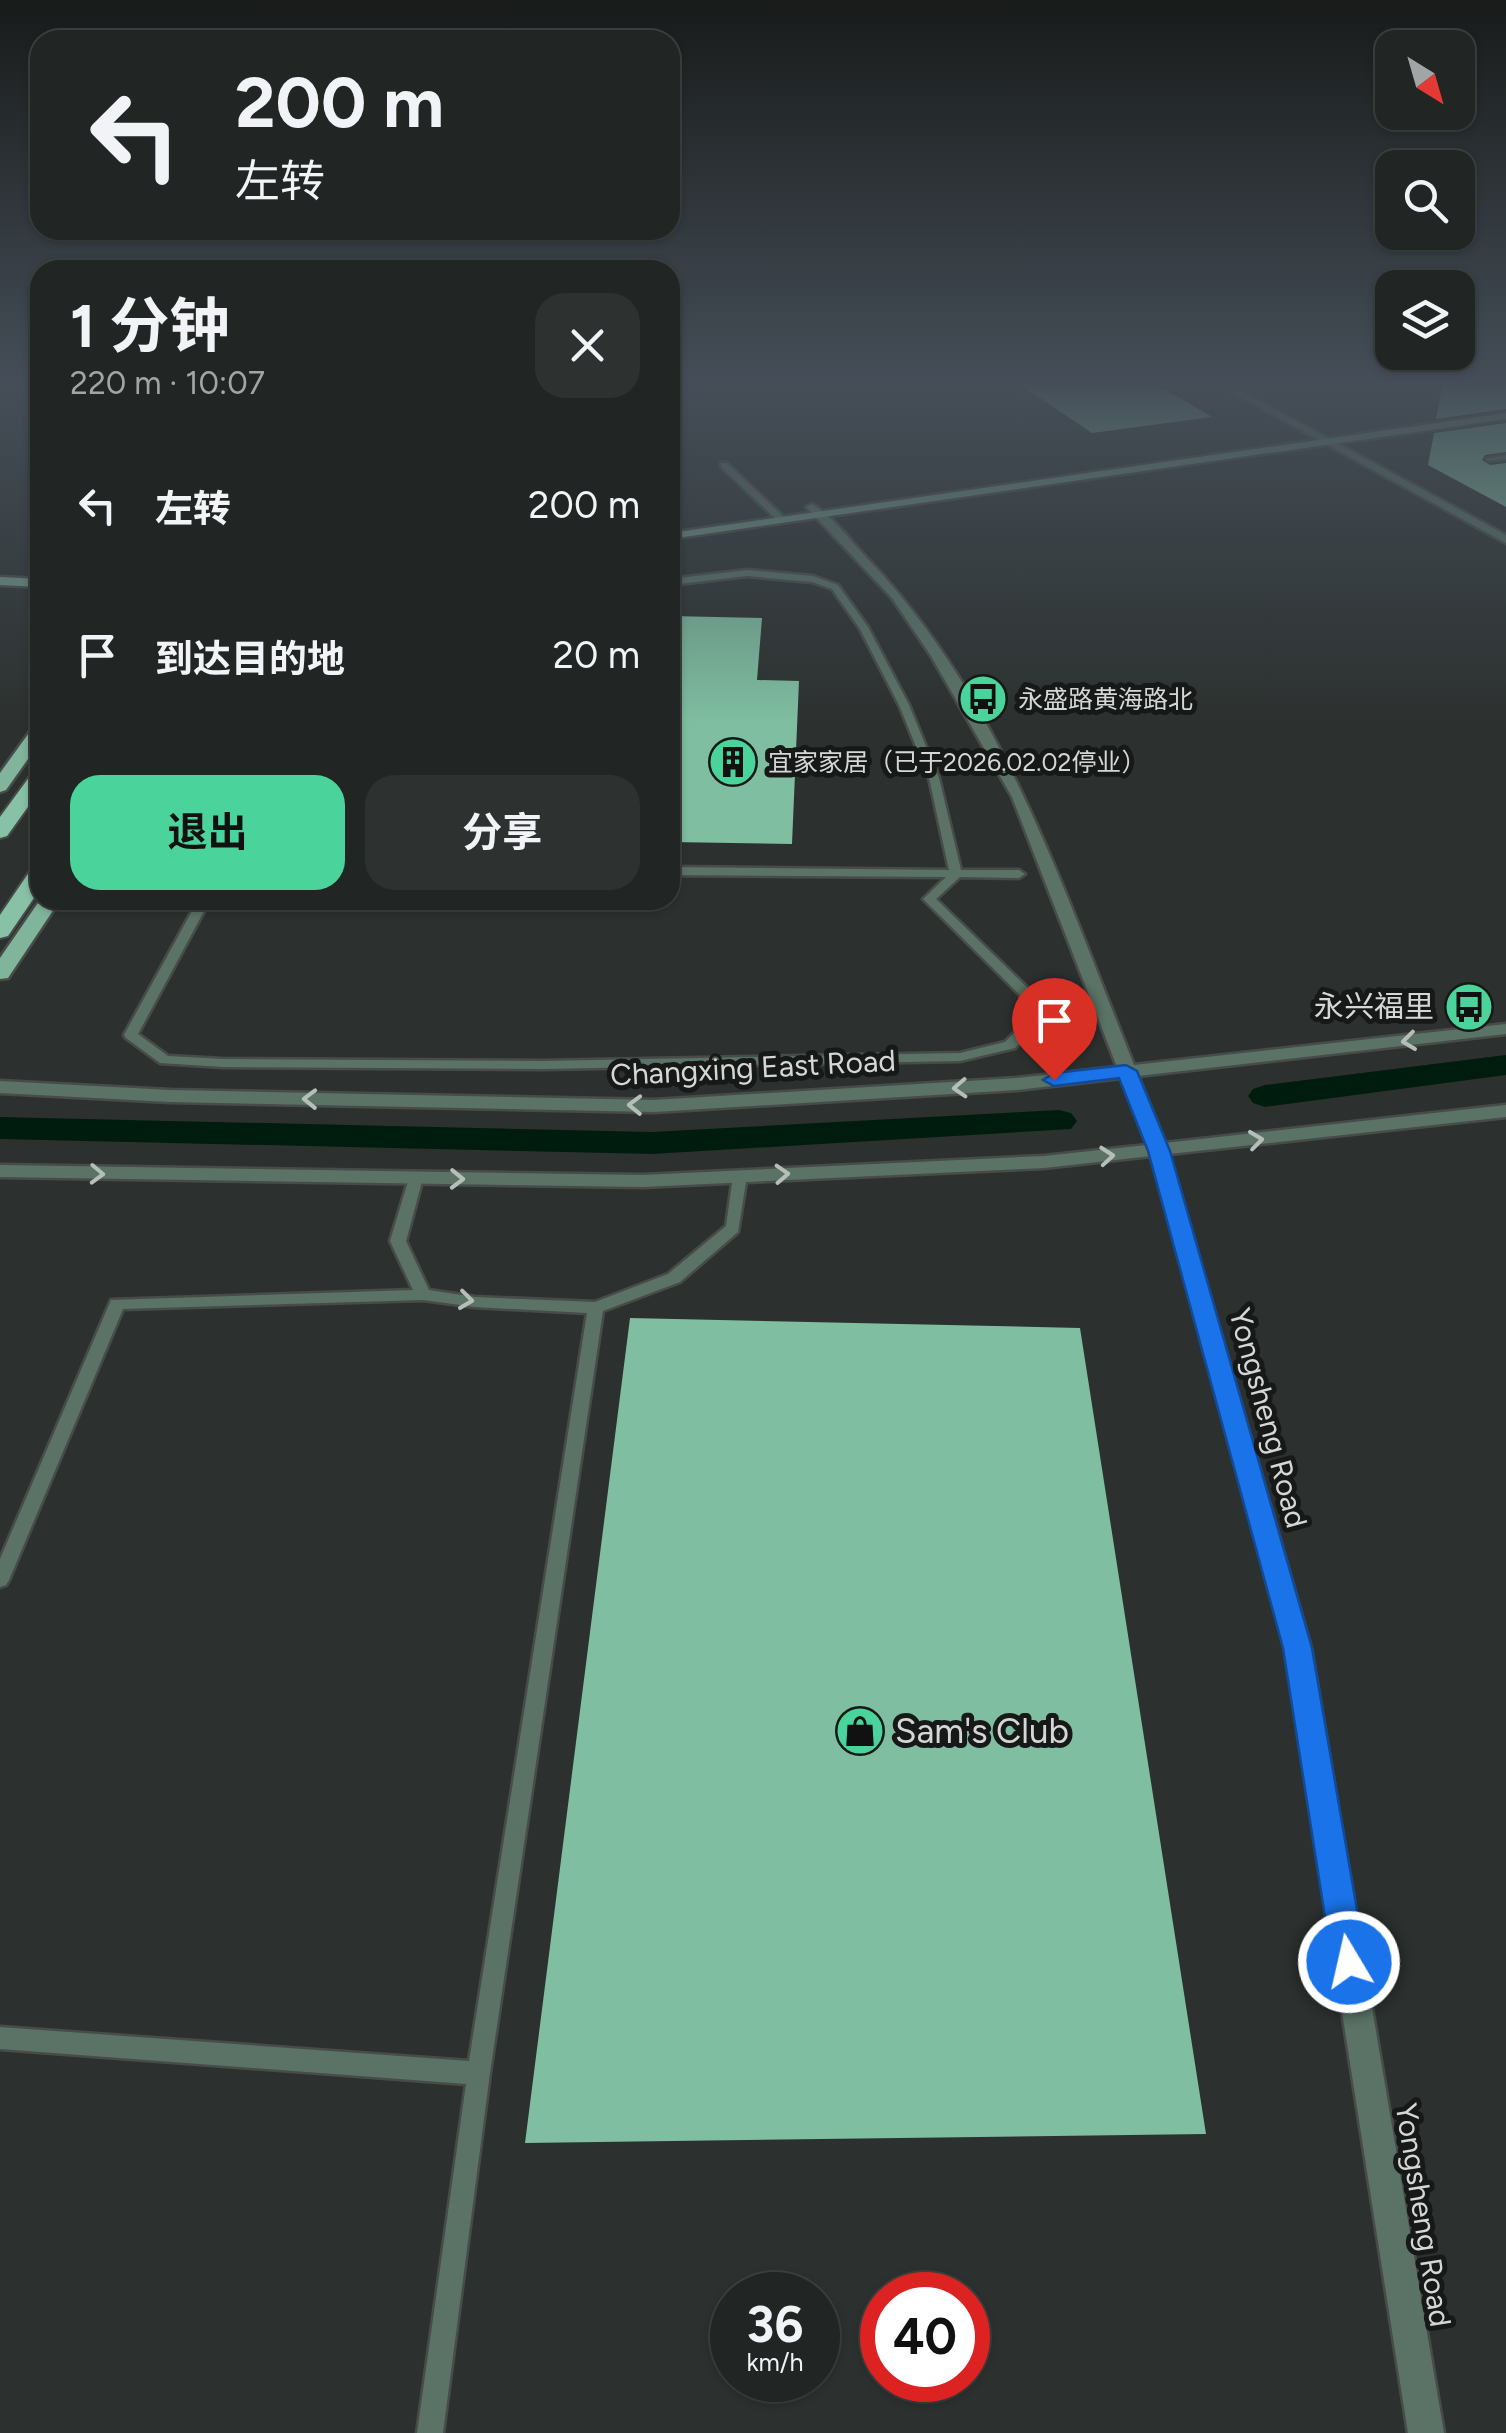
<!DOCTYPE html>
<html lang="zh">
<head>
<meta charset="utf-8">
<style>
	body { margin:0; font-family:Figtree,"Noto Sans SC",sans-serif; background:#2d3130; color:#f1f3f6; height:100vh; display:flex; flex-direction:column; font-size:38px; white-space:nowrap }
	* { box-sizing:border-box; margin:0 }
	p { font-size:32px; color:#a2a5a6 }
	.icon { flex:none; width:55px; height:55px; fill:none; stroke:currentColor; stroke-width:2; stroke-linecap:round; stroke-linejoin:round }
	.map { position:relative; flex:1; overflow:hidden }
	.drawer { position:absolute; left:30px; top:260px; width:650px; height:650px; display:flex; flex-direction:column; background:#212523; border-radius:30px; box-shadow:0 2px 8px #0004,0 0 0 2px #3e4241 }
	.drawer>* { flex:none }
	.banner { position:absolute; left:30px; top:30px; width:650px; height:210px; border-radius:30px; box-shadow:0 2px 8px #0004,0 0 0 2px #3e4241; background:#212523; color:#f1f3f6; overflow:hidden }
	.needle { width:65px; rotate:143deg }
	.tools { position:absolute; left:1375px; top:30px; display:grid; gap:20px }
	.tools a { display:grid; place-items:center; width:100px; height:100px; border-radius:20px; background:#212523; box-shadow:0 2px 8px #0004,0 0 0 2px #3e4241; font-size:50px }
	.speed { position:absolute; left:710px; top:2272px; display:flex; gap:20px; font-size:50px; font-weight:700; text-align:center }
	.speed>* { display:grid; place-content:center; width:130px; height:130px; border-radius:50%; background:#212523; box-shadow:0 2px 8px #0004,0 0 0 2px #3e4241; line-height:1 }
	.speed small { font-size:25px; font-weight:400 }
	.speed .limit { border:15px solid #d22; background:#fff; color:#111 }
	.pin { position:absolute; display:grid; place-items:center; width:85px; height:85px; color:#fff; margin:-102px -42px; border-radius:50% 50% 50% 0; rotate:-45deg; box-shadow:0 0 10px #0007 }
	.pin .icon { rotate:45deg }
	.me { position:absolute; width:110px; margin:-55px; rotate:351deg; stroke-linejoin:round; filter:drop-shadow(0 0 8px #0008) }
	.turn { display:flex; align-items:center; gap:35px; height:210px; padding:0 40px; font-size:45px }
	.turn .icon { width:130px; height:130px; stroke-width:2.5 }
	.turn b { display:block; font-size:70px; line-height:85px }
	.round { display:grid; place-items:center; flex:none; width:105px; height:105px; border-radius:30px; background:#2d3130 }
	.headline { display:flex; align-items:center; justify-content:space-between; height:170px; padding:0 40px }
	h1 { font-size:60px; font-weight:700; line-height:75px }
	.action { display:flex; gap:20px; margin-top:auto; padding:20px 40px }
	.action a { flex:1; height:115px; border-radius:30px; background:#4ad49c; color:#111; font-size:40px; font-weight:700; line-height:115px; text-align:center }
	.action a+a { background:#2d3130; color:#f1f3f6 }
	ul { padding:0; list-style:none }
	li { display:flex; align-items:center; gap:30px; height:150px; padding:0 40px }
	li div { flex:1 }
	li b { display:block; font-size:38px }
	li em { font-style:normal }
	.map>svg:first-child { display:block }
</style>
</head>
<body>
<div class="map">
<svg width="1506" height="2433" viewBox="0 0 1506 2433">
	<rect width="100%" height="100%" fill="#2c312f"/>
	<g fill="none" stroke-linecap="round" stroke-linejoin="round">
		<!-- canal -->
		<path fill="#001c0f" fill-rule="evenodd" d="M1506,1055V1075L1265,1107L1253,1103L1248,1096L1253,1089L1265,1085Z
			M1059,1110L1071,1113L1077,1121L1071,1129L652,1154L0,1139V1117L652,1132Z"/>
	</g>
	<!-- building -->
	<path fill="#7fbea0" d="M1016,382H1153L1212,417L1092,433Z
		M1443,382H1506V409L1436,419Z
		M1506,423V452L1485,455L1482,460L1490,465L1506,463V507L1428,465L1434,433Z
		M670,616L762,618L757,680L799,681L792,844L670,842Z
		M630,1318L1080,1328L1206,2134L525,2143Z"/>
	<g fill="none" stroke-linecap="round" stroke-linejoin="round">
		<!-- service casing -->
		<g stroke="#474c4a" stroke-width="5">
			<path id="service" d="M1506,455V459L1490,461L1486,459Z
				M721,463H727L784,517V521H778L721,467Z
				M747,570L813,576L838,585L868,627L909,705L939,778L961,870H1019L1025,874L1019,878L960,877L936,899L1030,990L1043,1019L1015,1048L960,1061L544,1069L223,1067L160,1063L126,1038L124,1035L198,900H210L138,1034L168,1056L223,1059L544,1061L960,1053L1005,1042L1029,1018L1019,994L923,899L946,877L670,875V867L949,870L929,778L899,705L860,629L832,589L812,582L747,576L670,585V579Z
				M328,900H458L441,908L334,904Z
				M740,1171L747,1176L738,1232L680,1282L603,1311L490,2073L443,2433H417L466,2084L0,2049V2027L469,2061L587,1313L475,1307L423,1300L123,1309L9,1580L6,1585L0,1587V1559L111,1300L413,1290L390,1241L409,1178L416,1173L423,1178L406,1241L429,1290L475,1297L595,1302L668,1274L726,1226L733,1176Z"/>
		</g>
		<!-- tertiary casing -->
		<g stroke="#474c4a" stroke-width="5">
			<path id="tertiary" d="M1213,382H1225L1506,535V543Z
				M812,504C832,515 850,540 866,557C1001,697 1063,889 1134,1065L1506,1024V1034L1138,1076L1165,1143L1506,1105V1117L1169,1154L1311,1648L1444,2433H1408L1285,1648L1151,1156L1044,1168L643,1187L0,1177V1165L643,1175L1044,1156L1147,1145L1121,1078L1017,1090L654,1112L170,1102L0,1093V1081L170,1090L654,1100L1017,1078L1117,1067L1012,797L931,656L892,598L808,509L806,507Z"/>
		</g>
		<!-- secondary casing -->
		<g stroke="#474c4a" stroke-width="5">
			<path id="secondary" d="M1506,413V419L670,539V533Z
				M0,577L40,579V587L0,585Z"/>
		</g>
		<!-- primary casing -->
		<g stroke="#474c4a" stroke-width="5">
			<path id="primary" d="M40,725V742L6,790L0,792V773L34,726Z
				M40,900H60L8,978L0,979V958Z"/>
		</g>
		<!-- trunk casing -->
		<g stroke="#474c4a" stroke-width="4">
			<path id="trunk" d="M40,770V790L7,836L0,838V817L33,772Z
				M40,867V889L8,936L0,938V915L32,868Z"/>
		</g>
		<!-- service -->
		<use href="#service" fill="#5a7366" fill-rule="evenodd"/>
		<!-- tertiary -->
		<use href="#tertiary" fill="#5a7366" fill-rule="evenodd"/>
		<!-- secondary -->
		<use href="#secondary" fill="#709884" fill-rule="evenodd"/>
		<!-- primary -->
		<use href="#primary" fill="#81b59b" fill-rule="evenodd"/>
		<!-- trunk -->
		<use href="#trunk" fill="#88c2a6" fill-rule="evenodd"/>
	</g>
	<!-- one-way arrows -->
	<defs><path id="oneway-chevron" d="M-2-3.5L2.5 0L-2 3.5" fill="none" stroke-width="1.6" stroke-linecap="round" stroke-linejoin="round" transform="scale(2.5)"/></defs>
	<g stroke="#b6beb9">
		<use href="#oneway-chevron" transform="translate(1409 1041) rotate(173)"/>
		<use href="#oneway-chevron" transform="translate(960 1088) rotate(177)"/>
		<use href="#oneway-chevron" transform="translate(310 1099) rotate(-179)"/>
		<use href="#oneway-chevron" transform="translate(635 1105) rotate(-179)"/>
		<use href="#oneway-chevron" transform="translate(1256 1140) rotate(-7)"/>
		<use href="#oneway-chevron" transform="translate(1107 1156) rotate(-5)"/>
		<use href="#oneway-chevron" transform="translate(97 1174) rotate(2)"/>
		<use href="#oneway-chevron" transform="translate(782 1174) rotate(-3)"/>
		<use href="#oneway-chevron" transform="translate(457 1179) rotate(1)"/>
		<use href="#oneway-chevron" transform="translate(466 1300) rotate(7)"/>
	</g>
	<!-- sky -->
	<linearGradient id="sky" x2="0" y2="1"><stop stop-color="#181b1a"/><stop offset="0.53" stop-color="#454e58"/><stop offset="1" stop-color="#454e58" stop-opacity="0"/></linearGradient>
	<rect width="1506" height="723" fill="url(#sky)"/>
	<!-- route -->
	<path fill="#1a73e8" stroke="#114b97" stroke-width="2.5" d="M1126,1065L1137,1071L1170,1151L1312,1648L1366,1962L1361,1973L1349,1978L1337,1973L1332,1962L1283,1648L1148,1151L1119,1078L1054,1086L1043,1080L1054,1073Z"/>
	<!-- icons -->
	<defs>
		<g id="bus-disc" transform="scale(2.5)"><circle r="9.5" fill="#4ad49c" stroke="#161917"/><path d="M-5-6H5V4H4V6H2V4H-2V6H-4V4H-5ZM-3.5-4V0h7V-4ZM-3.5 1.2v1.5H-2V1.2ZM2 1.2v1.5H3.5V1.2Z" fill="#111"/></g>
		<g id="building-disc" transform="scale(2.5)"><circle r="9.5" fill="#4ad49c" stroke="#161917"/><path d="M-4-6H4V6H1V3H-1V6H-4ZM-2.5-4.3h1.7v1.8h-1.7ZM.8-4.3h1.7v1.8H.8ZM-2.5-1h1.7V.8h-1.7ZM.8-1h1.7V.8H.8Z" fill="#111"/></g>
		<g id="shop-disc" transform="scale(2.5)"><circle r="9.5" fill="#4ad49c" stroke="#161917"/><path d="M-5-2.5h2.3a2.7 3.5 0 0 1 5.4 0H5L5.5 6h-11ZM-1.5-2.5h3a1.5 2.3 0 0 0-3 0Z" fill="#111"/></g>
	</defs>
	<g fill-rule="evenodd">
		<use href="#bus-disc" x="983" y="699"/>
		<use href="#building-disc" x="733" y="762"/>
		<use href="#bus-disc" x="1469" y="1007"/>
		<use href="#shop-disc" x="860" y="1731"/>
	</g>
	<g text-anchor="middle" stroke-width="10" stroke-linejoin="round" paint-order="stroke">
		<!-- far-poi labels -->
		<g font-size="25" fill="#d4d7d5" stroke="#161917" text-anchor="start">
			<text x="1018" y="708">永盛路黄海路北</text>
			<text x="768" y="771">宜家家居（已于2026.02.02停业）</text>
		</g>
		<!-- poi labels -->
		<g font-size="30" fill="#d4d7d5" stroke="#161917" text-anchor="end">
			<text x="1434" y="1017">永兴福里</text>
		</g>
		<!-- street labels -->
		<g font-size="30" fill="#d4d7d5" stroke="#161917">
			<text transform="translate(753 1068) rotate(-3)" y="10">Changxing East Road</text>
			<text transform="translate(1268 1418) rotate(75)" y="10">Yongsheng Road</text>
			<text transform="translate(1423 2215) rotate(81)" y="10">Yongsheng Road</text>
		</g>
		<!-- near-poi labels -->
		<g font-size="35" fill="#d4d7d5" stroke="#161917" text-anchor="start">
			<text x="895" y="1743">Sam's Club</text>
		</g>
	</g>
</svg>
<div class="tools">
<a><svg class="needle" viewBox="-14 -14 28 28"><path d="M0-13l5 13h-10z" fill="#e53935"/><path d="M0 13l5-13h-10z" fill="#a2a5a6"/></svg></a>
<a><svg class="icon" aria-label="search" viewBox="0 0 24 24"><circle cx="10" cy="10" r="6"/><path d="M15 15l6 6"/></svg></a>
<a><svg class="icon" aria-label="layers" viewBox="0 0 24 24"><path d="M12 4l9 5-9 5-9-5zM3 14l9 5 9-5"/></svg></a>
</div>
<div class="speed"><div>36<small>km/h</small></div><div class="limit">40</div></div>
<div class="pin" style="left:1054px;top:1080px;background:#d93025"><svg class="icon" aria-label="arrive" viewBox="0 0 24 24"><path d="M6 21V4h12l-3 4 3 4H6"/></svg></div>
<svg class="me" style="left:1349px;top:1962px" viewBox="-20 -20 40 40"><circle r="17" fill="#1a73e8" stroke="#fff" stroke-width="3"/><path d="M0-11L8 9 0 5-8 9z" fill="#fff"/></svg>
<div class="banner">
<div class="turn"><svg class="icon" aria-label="left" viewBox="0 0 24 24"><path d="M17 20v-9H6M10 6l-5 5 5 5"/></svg><div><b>200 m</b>左转</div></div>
</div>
<section class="drawer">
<div class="headline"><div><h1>1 分钟</h1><p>220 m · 10:07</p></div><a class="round"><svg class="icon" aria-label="close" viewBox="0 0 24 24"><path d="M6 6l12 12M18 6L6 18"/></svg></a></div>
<ul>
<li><svg class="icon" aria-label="left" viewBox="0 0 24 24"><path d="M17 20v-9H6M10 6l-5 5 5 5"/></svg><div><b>左转</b></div><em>200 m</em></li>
<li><svg class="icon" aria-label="arrive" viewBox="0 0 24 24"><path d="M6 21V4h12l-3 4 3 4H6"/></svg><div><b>到达目的地</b></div><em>20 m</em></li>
</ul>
<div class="action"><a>退出</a><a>分享</a></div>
</section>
</div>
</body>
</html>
